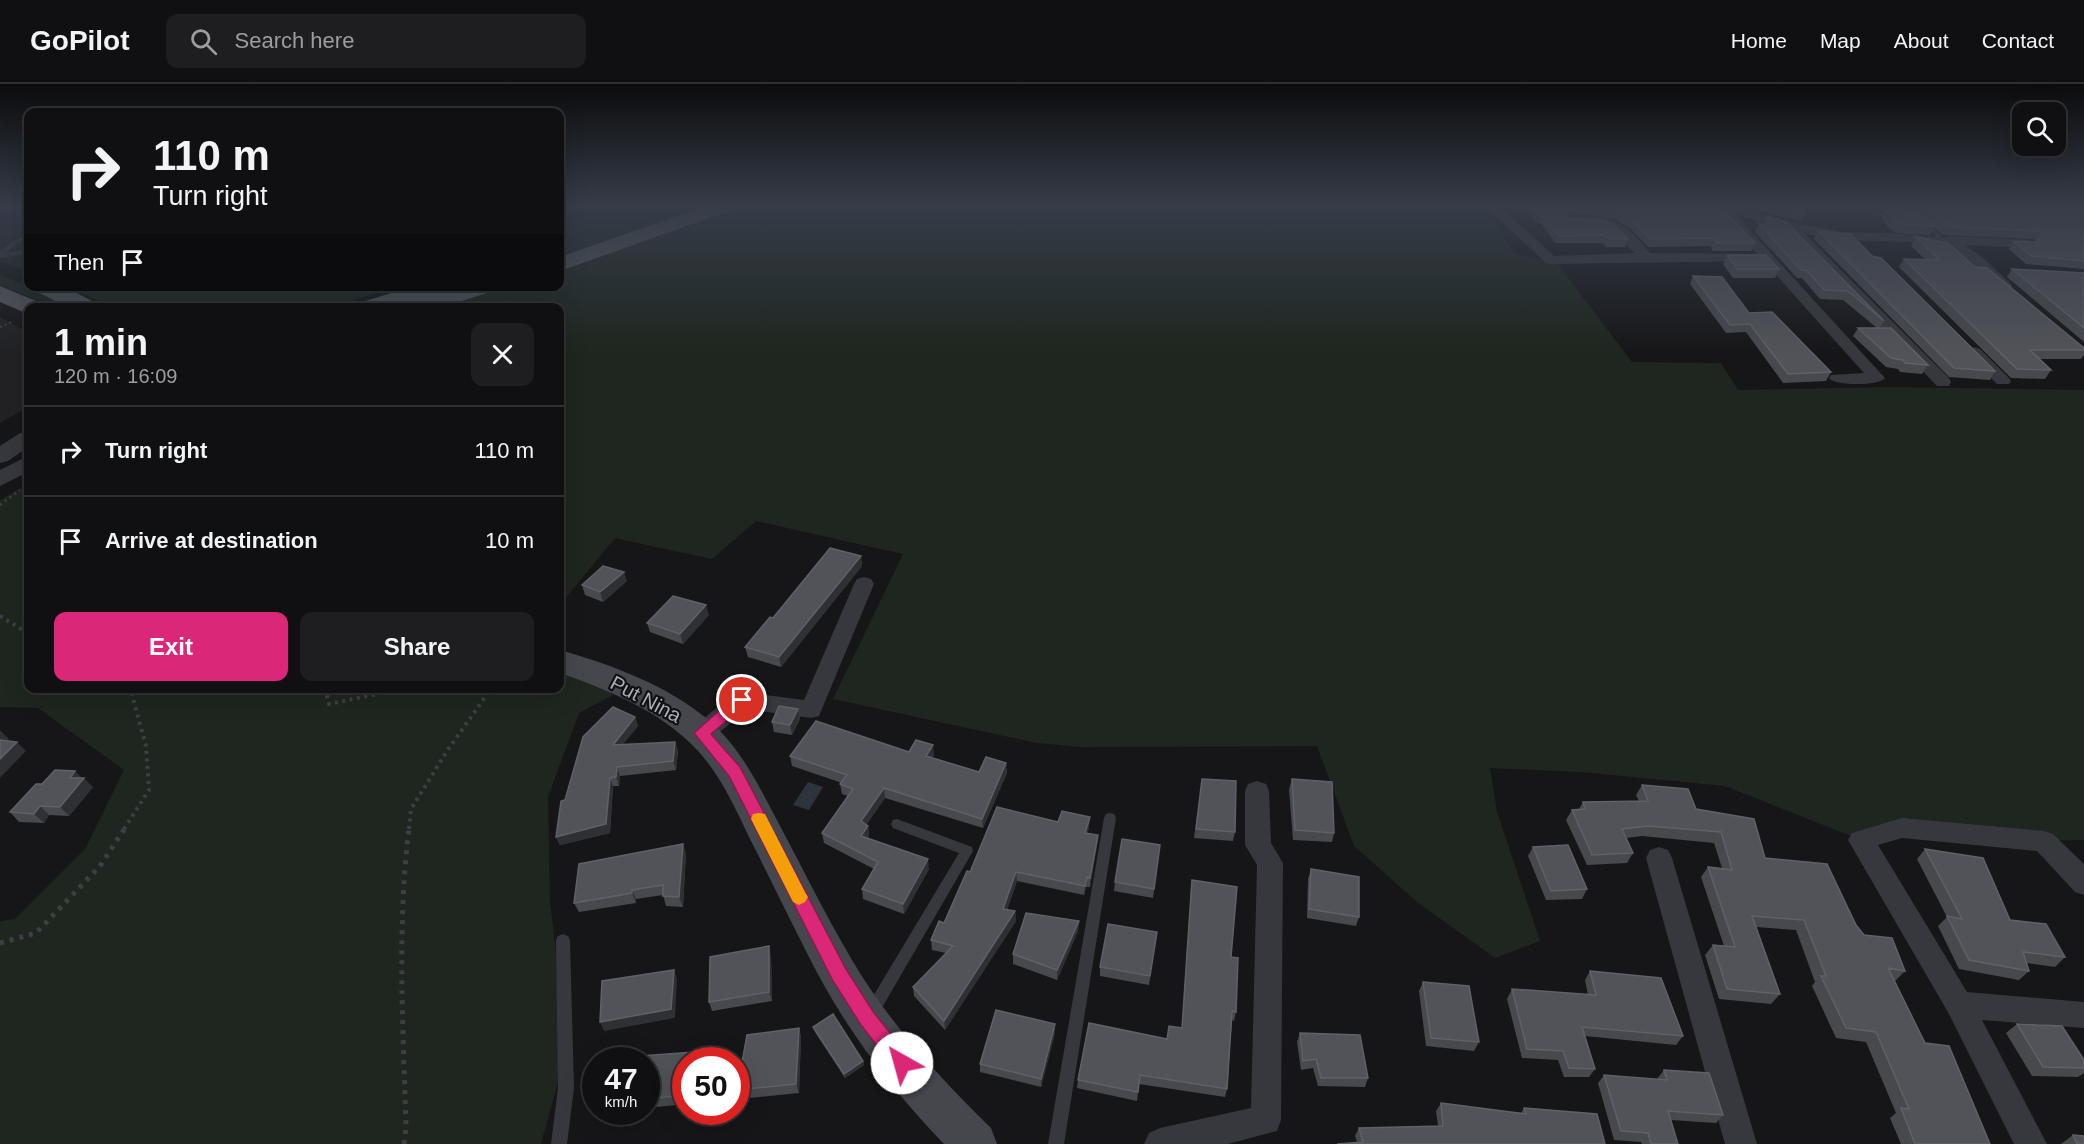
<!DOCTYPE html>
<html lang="en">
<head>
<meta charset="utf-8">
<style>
	body { margin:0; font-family:Arial,sans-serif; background:#1e1e20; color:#f1f3f6; height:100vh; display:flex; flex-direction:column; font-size:22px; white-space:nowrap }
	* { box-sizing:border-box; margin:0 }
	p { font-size:20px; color:#9c9d9f }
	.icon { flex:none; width:33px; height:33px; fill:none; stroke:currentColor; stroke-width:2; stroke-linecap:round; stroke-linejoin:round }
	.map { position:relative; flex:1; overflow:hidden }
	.drawer { position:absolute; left:24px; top:219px; width:540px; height:390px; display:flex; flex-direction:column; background:#101012; border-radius:12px; box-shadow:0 6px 24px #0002,0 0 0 2px #303032 }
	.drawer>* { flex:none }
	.hud { position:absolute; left:24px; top:24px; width:540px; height:183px; border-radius:12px; box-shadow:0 6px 24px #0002,0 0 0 2px #303032; background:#101012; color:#f1f3f6; overflow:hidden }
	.tools { position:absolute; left:2012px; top:18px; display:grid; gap:12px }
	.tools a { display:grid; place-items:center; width:54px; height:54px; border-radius:12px; background:#101012; box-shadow:0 6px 24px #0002,0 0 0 2px #303032; font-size:30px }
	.speed { position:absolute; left:582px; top:963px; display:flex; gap:12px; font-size:30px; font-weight:700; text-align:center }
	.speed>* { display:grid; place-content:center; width:78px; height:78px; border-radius:50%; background:#101012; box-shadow:0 6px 24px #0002,0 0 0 2px #303032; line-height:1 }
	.speed small { font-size:15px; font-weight:400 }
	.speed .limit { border:9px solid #d22; background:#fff; color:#111 }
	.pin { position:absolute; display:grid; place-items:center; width:51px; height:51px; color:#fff; margin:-26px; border:3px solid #fff; border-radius:50%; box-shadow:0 2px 6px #0007 }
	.me { position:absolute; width:66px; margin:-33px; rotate:322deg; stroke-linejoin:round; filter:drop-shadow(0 0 4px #0008) }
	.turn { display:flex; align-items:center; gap:21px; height:126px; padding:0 30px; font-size:27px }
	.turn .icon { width:78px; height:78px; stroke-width:2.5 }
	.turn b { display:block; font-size:42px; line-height:51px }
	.then { display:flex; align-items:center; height:57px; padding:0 30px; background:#0003; gap:12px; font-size:22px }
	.round { display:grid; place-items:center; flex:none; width:63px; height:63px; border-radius:12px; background:#1e1e20 }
	.head { display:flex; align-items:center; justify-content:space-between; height:102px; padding:0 30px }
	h1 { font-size:36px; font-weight:800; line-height:45px }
	.primary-button { display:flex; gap:12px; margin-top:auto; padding:12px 30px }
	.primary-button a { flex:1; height:69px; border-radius:12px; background:#db2777; color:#fff; font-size:24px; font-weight:800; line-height:69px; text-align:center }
	.primary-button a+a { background:#1e1e20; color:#f1f3f6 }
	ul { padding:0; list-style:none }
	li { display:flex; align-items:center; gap:18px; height:90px; padding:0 30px; border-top:2px solid #303032 }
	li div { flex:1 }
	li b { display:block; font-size:22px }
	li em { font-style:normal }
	header { display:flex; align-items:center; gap:36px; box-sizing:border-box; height:84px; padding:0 30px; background:#101012; border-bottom:2px solid #303032 }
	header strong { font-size:28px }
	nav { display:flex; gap:33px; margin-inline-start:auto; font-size:21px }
	.search { width:420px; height:54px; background:#1e1e20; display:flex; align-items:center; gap:15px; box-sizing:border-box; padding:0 21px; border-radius:12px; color:#9c9d9f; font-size:22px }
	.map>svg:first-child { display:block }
</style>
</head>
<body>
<header>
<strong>GoPilot</strong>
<div class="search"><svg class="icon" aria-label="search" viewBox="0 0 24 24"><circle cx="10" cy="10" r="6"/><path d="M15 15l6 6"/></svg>Search here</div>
<nav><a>Home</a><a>Map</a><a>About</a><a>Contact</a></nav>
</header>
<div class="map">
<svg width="2084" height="1060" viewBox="0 0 2084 1060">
	<rect width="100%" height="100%" fill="#161618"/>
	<!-- built -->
	<path fill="#222225" d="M0,122H28V188L0,177Z
		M0,233L28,249V323L0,339Z"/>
	<!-- green -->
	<path fill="#1e261f" d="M560,122H1384L1489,130L1514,169L1557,179L1632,278L1721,279L1738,306L1892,303L2084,306V756L2044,757L1902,744L1861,756L1725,702L1581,688L1490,684L1497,728L1540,857L1495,874L1417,818L1354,762L1317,662L1081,663L1036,659L833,615L903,470L756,437L712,475L615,454L560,521V224H426L500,203L560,202Z
		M0,191L39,206L76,223H54L0,201Z
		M67,203V202L397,203L326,224L113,223Z
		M28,400V604H560V577L628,603L579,629L548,713L550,817L567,965L541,1060H0V837L15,835L85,765L124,686L38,624L0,623V416Z"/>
	<!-- water -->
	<path fill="#2c353c" d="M808,698L823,703L809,726L793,721Z"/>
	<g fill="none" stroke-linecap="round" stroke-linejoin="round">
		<!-- path-far3 -->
		<path stroke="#3d3f44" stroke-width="2" stroke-dasharray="2 3" stroke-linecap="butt" d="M333,224L346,220
			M0,243L14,237"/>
		<!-- path-far2 -->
		<path stroke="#3d3f44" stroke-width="3" stroke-dasharray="2 4" stroke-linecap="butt" d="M0,421L20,406"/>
		<!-- path-far1 -->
		<path stroke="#3d3f44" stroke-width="4" stroke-dasharray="3 4.5" stroke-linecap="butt" d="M0,532L28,549
			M325,604L329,620L386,608L394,604
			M124,745L149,706L146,662L130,604
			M409,745L411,725L447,667L488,609L486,604"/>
		<!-- path -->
		<path stroke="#3d3f44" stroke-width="5" stroke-dasharray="4 6" stroke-linecap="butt" d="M0,859L36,849L100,782L125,744
			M404,1060L406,1043C403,943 397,843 409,744"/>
		<!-- service -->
		<path fill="#37383d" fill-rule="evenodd" d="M1871,128L1895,130L1898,132L1895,134L1869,131V129Z
			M1922,136H1926L1945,156V158H1941L1922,138Z
			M28,151V155L16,160L6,169L23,166L28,168V172L22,170L0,174V167L12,158Z
			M1110,729L1114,730L1116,734L1064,1060H1048L1104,734L1106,730Z
			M897,735L972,763L973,767L876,934L871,936L866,934L864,929L866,924L959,769L893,744L891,740L893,736Z
			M563,850L568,852L570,856L574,1004L567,1060H551L558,1004L556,856L558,852Z"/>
		<!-- minor -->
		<path fill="#37383d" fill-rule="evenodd" d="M1485,122H1499L1554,172L1635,169L1609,145L1597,141L1566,139L1564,136C1569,131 1575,132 1582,132C1616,132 1629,144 1650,169L1757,170L1715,122H1738L1794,139L1843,148L1910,150L1943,154L1949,152L2029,156L2036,160L2029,164L1965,161L1982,173L2010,199L2012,202L2010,205H2000L1966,174L1943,163L1910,158L1843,156L1805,150L1949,294L1951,298L1949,302H1937L1786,145L1735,130L1885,294C1879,302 1835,302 1829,294L1831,291L1864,289L1760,173L1753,177L1551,180L1546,179Z
			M1974,263L1980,265L2009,294L2011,297L2009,300H1997L1968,271L1966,268Z
			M864,493L871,495L874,500L819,632L811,634L746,625C732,637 712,661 693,655L689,649L693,643L734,610L742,608L804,616L854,500L857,495Z
			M1257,697L1266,700L1269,707L1271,759L1283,779L1281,1036L1277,1047L1228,1060H1144L1149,1049L1160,1044L1251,1024L1257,781L1245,761V707L1248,700Z
			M1902,734L2044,747L2053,750L2084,780V811L2075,808L2037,767L1902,754L1878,761L1967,908L2084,918V944L1982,936L2047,1060H2014L1949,930L1848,756L1852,749Z
			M1659,763L1668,766L1672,774L1757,1060H1725L1646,774L1650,766Z"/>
		<!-- tertiary -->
		<path fill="#37383d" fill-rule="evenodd" d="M28,348V363L8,377L0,379V362L20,349Z
			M28,372V388L0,402V386Z"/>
		<!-- secondary -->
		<path fill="#45474d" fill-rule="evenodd" d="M560,566C613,581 669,602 711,638C742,666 760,704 779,740C803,785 826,832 852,876C889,939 939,993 991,1044L997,1060H944C889,1003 842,940 807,869C787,830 768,790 748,751C732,717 716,682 687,656C651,623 605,605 560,589Z"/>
		<!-- primary -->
		<path fill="#53555c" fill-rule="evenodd" d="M705,122H735L732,126L560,187V173Z
			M0,202L41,219L44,224H28V230L0,218Z
			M33,202H63L96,219L99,224H69L36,207Z
			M414,202H451L449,206L460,202H497L494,207L439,224H408L410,219L394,224H356L359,219Z"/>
	</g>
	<!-- wall -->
	<path fill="#47494d" d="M1523,122H1719L1755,159L1751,167H1713L1710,162L1648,163L1630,144L1614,135L1582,130L1567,132L1568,134L1628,155L1625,163H1606L1603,159H1555L1541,139L1538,140Z
		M1757,122H1801L1805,130L1801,137L1758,126Z
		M1871,122H2084V185L2026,180L2009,165L2014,157L2035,158L2036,157L2034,155L1943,151L1934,143L1930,151L1898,149L1891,146L1881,135L1885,127L1875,126Z
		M1767,132L1884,237L1880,244L1928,281L1922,290L1900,288L1898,285L1886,283L1853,252L1858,244H1877L1843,216L1820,215L1802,194H1797L1755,148L1759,140H1763Z
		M1818,147L1995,287L1990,296L1949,293L1814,155Z
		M28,150V161L23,159L21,155Z
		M1916,153L1975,183L2084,264V271L2081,275H2039L2051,286L2045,295L2011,294L1899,183L1904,175H1925L1911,162Z
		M1727,171L1779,185L1775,194H1733L1723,180Z
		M2012,185L2084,189V258L2007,193Z
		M1693,192L1749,229L1831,288L1826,297L1783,299L1746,248L1726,249L1690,200Z
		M861,472L862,482L781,583L748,573L745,563L773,534Z
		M627,497L603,518L585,511L582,501Z
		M709,531L683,560L650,548L647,539Z
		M798,625L800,635L792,651L774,648L772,638Z
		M635,633L638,642L623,660L675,658L678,667L676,686L620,692L619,702H613L610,749L560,761L556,753L565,716Z
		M909,668L934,671L932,674L979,688L1006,679L1007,689L983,744L885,714L866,741L868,742L869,752L867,754L929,785L904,830L863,815L862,805L874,785L824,759L822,749L848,712L842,710L840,700L842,699L792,682L790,672Z
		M81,694L93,703L69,732L49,731L44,739L19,738L10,728L42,700Z
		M1202,695L1235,748L1233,757L1194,754Z
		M1292,695L1334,749L1332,758L1293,756L1289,705Z
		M1642,701L1696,725L1765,774L1856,841L1864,851L1905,887L1895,897L1925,959L1990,1060H1901L1890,1034L1896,1029L1866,958L1836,954L1812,902L1815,898L1796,846L1756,843L1780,910L1771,920L1719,915L1705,871L1713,861L1724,862L1701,793L1708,783L1722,784L1714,759L1642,752L1626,754L1633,769L1627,779L1587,781L1566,736L1572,726L1579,725L1583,718L1639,717L1636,711Z
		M1058,738L1089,743L1087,750L1098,751L1097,761L1090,803H1086L1084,811L1017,797L1007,826L1015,827L1016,837L945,946L914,912L913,903L946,869L932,866L931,856L944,839L970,788Z
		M1160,761L1153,814L1114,807L1115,798Z
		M1533,763L1587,805L1582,815L1546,816L1528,772Z
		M1925,765L2010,836L2065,873L2055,883L2026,879L2029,887L2019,896L1959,885L1938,842L1947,833L1917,775Z
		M686,769L683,823L666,822L663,811L636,815V819L579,828L574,819Z
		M1311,785L1359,833L1356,842L1307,834L1308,795Z
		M1192,796L1231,873L1236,928L1234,937L1232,936L1227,1005L1225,1013L1139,1000L1137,1017L1077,1004L1078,996L1167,955L1182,944L1191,805Z
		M1079,837L1078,847L1057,896L1013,880V870Z
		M1157,848L1149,901L1100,892V883Z
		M771,872L772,917L712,927L709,918Z
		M1590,887L1683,952L1676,961L1585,952L1595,985L1589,993H1564L1558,976L1522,974L1507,915L1512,905L1588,911L1585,896Z
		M1423,898L1479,958L1474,967L1426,962L1419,907Z
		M2017,940L2084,976V989L2078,993L2032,992L2006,949Z
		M813,943L863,977L864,981L845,994L815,948Z
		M799,944L801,953L799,1009L740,1015L737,1006Z
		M1055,949L1041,1003L980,988V980Z
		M1300,949L1368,994L1365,1003L1318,1002L1313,984L1301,986L1297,958Z
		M646,976H686V1020L646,1024Z
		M1664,986L1723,1031L1716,1039L1671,1036L1678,1060H1642L1641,1058L1614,1056L1598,999L1604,991L1657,995Z
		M1441,1019L1521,1029L1524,1024L1597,1030L1357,1058L1355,1052L1359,1044L1438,1042L1436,1027Z
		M2073,1051L2084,1060H2061Z"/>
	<!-- shaded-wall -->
	<path fill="#2f3033" d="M861,472L862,482L781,583L779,573Z
		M624,488L627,497L603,518L600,508Z
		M706,521L709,531L683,560L680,550Z
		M798,625L800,635L792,651L790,641Z
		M635,633L638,642L616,669L613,661Z
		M0,646L9,655L0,664Z
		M17,658L26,667L0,694V675Z
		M675,658L678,667L676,686L673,677Z
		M933,661L934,671L927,682L926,672Z
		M1006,679L1007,689L983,744L982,735Z
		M617,683L620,692L619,702L616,693Z
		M75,687L83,695L84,694L93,703L69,732L60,723L70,694Z
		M610,694L613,702L610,749L560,761L556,753Z
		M884,704L885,714L863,746L861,737Z
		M40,722L49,731L44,739L34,730Z
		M1090,733L1089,743L1085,759V749Z
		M868,742L869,752L863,762L861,752Z
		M1098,751L1097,761L1090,803V794Z
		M683,760L686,769L683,823L679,813Z
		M928,775L929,785L904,830L903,820Z
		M1016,788L1017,797L1004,835L1003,825Z
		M1087,793L1086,803L1084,811L1085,802Z
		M632,806L636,815V819L632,809Z
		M1015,827L1016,837L945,946L944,937Z
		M1079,837L1078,847L1057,896V886Z
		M769,862L771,872L772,917L769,908Z
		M674,886L677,895L675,934L604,947L600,938Z
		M1055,940V949L1041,1003V995Z
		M799,944L801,953L799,1009L796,1000Z
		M707,967L711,976H706Z
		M863,977L864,981L845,994L844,990Z"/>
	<!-- building -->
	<path fill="#525359" stroke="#5f6168" stroke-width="1.5" d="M1532,122H1719L1755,159H1717L1713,154L1650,155L1632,137L1617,127L1585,122L1570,124L1565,130L1568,134L1599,136L1611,139L1628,155H1609L1605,151L1558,152L1543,132H1540Z
		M1775,122H1801L1805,130Z
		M1916,122H2084V177L2031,172L2014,157L2035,158L2043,152L2039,147L1948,143L1926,123Z
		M1885,126L1921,130L1935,142L1902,141L1895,138Z
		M1767,132L1787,139L1884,237L1848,207L1824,206L1806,186H1801L1759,140H1769Z
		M1818,147L1851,150L1872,172L1881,174L1995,287L1954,284Z
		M28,150V158L21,155Z
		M1916,153L1948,159L1975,183L1987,184L2084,264V266H2030L2051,286L2017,285L1904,175L1939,176Z
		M1727,171H1766L1779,185H1737Z
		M2012,185L2084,189V244Z
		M1693,192L1722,193L1749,229L1772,228L1831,288L1788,290L1750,240L1730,241Z
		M1858,244H1891L1928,281L1905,279L1903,276L1891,274Z
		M830,464L861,472L779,573L745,563L770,533L773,534Z
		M603,482L624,488L600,508L582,501Z
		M673,512L706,521L680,550L647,539Z
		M779,622L798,625L790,641L772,638Z
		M613,623L635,633L613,661L675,658L673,677L617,683L616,693L610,694L606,740L556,753L561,717L565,716L583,653Z
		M816,637L909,668L916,656L933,661L926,672L979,688L986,673L1006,679L982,735L884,704L861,737L868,742L861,752L928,775L903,820L862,805L878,778L822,749L853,705L840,700L847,691L790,672Z
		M0,656L17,658L0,675Z
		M55,686L75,687L70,694H84L60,723L40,722L34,730L10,728L36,700H42Z
		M1202,695L1236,697L1235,748L1196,745Z
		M1292,695L1332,698L1334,749L1295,746Z
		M1642,701L1688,705L1696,725L1754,735L1765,774L1827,780L1856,841L1864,851L1892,854L1905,887L1888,884L1925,959L1949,962L1990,1060H1915L1901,1024L1909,1025L1876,948L1846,944L1821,892H1826L1804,836L1752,832L1780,910L1727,905L1713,861L1735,863L1708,783L1732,786L1721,748L1648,742L1622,745L1633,769L1592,771L1572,726L1585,725L1583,718L1648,717Z
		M997,723L1058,738L1062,727L1090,733L1085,749L1098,751L1090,794L1087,793L1085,802L1016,788L1003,825L1015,827L944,937L913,903L953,862L931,856L939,837L944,839L967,787L970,788Z
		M1122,755L1160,761L1154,805L1115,798Z
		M683,760L679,813L663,812V801L632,806V809L574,819L579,780Z
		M1568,761L1587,805L1551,807L1533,763Z
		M1925,765L1983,774L2010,836L2046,840L2065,873L2023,868L2029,887L1969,876L1947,832L1962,835Z
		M1311,785L1359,793V833L1309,825Z
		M1192,796L1237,803L1231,873L1238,874L1236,928L1232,927L1227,1005L1140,991L1138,1008L1078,996L1089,939L1167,955L1169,942L1182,944Z
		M1026,829L1079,837L1057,886L1013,870Z
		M1108,840L1157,848L1150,892L1100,883Z
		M769,862V908L709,918L710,873Z
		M674,886L671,925L600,938L602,897Z
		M1590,887L1661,894L1683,952L1582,943L1595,985L1569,984L1563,967L1527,965L1512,905L1596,911Z
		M1423,898L1469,902L1479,958L1431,954Z
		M996,926L1055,940L1041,995L980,980Z
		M833,930L863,977L844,990L813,943Z
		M2017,940L2062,942L2084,976V984L2043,983Z
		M799,944L796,1000L737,1006L747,951Z
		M1300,949L1360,951L1368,994H1321L1316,975L1303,977Z
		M707,967L706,976H686V1011L646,1015V976H612L613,974Z
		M1664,986L1709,989L1723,1031L1668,1027L1678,1060H1651L1648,1049L1621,1047L1604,991L1667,996Z
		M1441,1019L1526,1030L1524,1024L1597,1030L1605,1060H1337L1363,1058L1359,1044L1443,1042Z
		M2073,1051L2084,1052V1060H2077Z"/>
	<!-- sky -->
	<linearGradient id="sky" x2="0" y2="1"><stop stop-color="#0c0c0d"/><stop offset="0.45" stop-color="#363c48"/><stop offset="1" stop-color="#363c48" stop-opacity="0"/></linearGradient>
	<rect width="2084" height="270" fill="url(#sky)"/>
	<!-- route -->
	<path fill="#db2777" stroke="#8e194d" stroke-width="1.5" d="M742,610L747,612L749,616L747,619L711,650L740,683L846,885L874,929L909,972L911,979L909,985L902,988L895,985L861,941L833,897L729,692L694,649L736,612Z"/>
	<!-- slow -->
	<path fill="#f59e0b" d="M759,729L765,730L805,808L808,813L805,818L799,821L793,818L751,735L753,730Z"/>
	<g text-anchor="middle" stroke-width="4.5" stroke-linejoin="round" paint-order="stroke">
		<!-- near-street labels -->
		<g font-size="20" fill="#a8adb8" stroke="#111113">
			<text transform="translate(646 615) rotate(28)" y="7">Put Nina</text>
		</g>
	</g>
</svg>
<div class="tools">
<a><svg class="icon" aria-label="search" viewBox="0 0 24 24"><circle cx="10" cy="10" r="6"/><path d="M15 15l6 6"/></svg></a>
</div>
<div class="speed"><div>47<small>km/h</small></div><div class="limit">50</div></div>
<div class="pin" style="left:742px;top:616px;background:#d93025"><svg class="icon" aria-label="arrive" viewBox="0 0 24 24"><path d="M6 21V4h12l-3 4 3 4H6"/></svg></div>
<svg class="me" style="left:902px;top:979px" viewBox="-20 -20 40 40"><circle r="19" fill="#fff"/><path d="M0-13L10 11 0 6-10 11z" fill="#db2777"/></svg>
<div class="hud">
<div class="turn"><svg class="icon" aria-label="right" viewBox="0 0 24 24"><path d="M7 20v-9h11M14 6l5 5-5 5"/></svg><div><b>110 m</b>Turn right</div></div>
<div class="then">Then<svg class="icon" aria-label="arrive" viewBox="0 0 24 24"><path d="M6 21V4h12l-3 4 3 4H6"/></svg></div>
</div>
<section class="drawer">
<div class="head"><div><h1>1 min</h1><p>120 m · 16:09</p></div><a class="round"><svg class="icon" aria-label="close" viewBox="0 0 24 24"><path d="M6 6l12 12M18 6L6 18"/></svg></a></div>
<ul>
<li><svg class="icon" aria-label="right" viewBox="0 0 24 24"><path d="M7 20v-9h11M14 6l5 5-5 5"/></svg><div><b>Turn right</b></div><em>110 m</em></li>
<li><svg class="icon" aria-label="arrive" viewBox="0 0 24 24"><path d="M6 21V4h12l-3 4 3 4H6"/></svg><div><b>Arrive at destination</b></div><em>10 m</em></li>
</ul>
<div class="primary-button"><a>Exit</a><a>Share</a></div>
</section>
</div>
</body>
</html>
